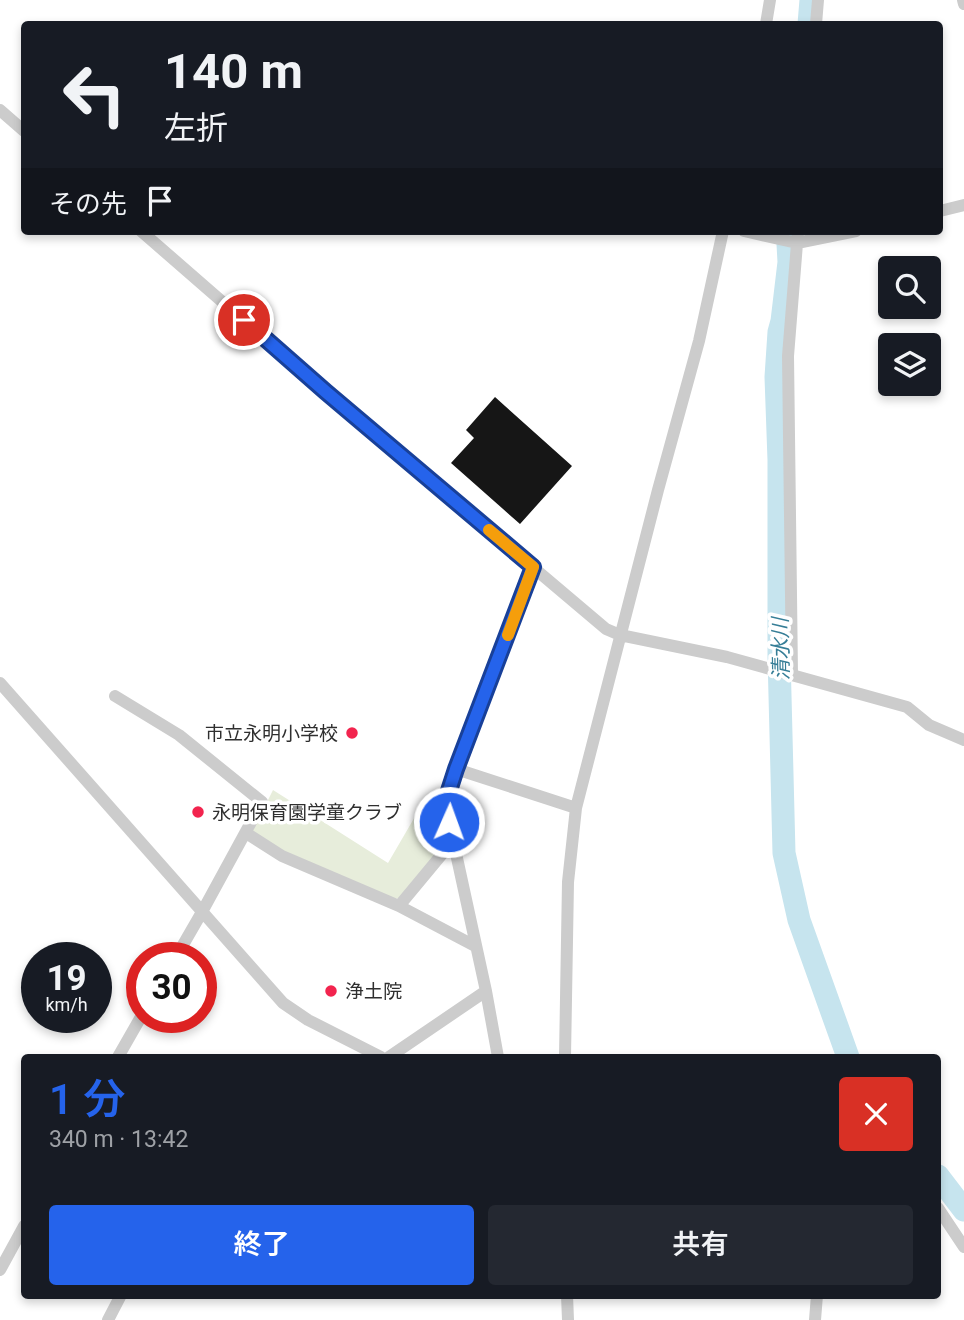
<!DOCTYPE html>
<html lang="ja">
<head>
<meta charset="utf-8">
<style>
	body { margin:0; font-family:Roboto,"Noto Sans JP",sans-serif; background:#242831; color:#f1f3f6; height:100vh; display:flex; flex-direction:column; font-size:26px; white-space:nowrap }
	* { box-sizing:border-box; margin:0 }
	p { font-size:23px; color:#9ea1a6 }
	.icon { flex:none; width:38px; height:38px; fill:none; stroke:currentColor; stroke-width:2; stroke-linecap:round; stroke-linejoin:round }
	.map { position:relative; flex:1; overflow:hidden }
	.panel { position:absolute; left:21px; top:1054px; width:920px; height:245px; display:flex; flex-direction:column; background:#171b24; border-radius:7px; box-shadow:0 4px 10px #0003 }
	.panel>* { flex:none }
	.guide { position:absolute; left:21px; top:21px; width:922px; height:214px; border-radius:7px; box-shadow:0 4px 10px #0003; background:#171b24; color:#f1f3f6; overflow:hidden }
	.tools { position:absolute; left:878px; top:256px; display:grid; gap:14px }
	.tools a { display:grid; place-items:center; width:63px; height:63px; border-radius:7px; background:#171b24; box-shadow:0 4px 10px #0003; font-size:35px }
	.speed { position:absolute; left:21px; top:942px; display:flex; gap:14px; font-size:35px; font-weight:700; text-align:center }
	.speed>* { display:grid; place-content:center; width:91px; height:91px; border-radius:50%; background:#171b24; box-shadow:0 4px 10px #0003; line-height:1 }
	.speed small { font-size:18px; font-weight:400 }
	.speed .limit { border:10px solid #d22; background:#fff; color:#111 }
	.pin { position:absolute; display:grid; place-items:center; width:60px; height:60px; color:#fff; margin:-30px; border:4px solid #fff; border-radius:50%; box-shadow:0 2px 7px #0007 }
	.me { position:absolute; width:77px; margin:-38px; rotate:2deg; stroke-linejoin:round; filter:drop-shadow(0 0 5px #0008) }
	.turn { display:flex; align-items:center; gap:24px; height:147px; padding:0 28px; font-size:32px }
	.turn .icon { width:91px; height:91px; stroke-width:2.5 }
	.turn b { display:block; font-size:49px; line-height:60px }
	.then { display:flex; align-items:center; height:66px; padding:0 28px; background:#0003; gap:14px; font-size:26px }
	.round { display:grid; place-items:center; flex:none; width:74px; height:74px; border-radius:7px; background:#242831 }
	.headline { display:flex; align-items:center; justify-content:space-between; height:119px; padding:0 28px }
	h1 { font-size:42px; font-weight:600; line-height:52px; color:#2563eb }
	.primary-button { display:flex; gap:14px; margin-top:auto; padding:14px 28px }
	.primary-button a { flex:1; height:80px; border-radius:7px; background:#2563eb; color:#fff; font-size:28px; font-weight:600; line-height:80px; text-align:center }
	.primary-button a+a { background:#242831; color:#f1f3f6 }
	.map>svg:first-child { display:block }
</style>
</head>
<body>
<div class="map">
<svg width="964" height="1320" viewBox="0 0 964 1320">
	<rect width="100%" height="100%" fill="#fff"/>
	<!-- green -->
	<path fill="#e7eddb" d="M273,790L388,863L420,808L441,816L446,839L443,846L399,898L394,899L286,854L252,832Z"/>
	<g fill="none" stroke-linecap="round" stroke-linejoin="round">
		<!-- river -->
		<path stroke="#c6e4ee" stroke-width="23" d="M809,24L811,0
			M791,231L788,244L789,262L782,321L779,332L776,377L779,460V656L784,853L799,920L848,1057
			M938,1176L964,1210"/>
	</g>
	<!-- building -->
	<path fill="#161616" d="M495,397L572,466L520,524L451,463L474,438L466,430Z"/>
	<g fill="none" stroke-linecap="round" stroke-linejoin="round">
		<!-- minor -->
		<path stroke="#ccc" stroke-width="12" d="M963,0L964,4
			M766,24L770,0
			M816,24L818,0
			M0,110L24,131
			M940,211L964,205
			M141,231L326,392L606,629L620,635L727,657L907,707L929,725L964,740
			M744,231L797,243L856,231
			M792,674L788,356L798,231
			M0,683L283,1003L308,1020L381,1057
			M115,696L179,735L262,802L202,912L176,957
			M456,769L576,808
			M246,833L282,856L399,906L475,946
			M399,906L453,841
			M118,1057L142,1015
			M389,1057L486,991
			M498,1057L486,991L445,803L456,769L533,567
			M565,1057L568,882L576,808L658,490L699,341L723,231
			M938,1208L964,1247
			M0,1270L24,1226
			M567,1295L568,1320
			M108,1320L121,1295
			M815,1320L817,1295"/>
	</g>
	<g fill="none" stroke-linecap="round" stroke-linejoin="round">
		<!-- route casing -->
		<g stroke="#184099" stroke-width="18">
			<path id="route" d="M244,320L326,392L533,567L456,769L445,803L449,822"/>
		</g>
		<!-- route -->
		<use href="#route" stroke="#2563eb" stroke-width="12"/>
		<!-- slow -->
		<path stroke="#f59e0b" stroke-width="12" d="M489,530L533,567L508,635"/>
	</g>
	<!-- markers -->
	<g fill="#f2244e" stroke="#fff" stroke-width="2.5">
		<circle cx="352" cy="733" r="7"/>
		<circle cx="198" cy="812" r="7"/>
		<circle cx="331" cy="991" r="7"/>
	</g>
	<g text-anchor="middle" stroke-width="7" stroke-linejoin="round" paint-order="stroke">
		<!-- poi labels -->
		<g font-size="19" fill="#2f2f2f" stroke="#fff" text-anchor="start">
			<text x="338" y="740" text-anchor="end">市立永明小学校</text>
			<text x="212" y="819">永明保育園学童クラブ</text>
			<text x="345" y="998">浄土院</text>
		</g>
		<!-- water labels -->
		<g font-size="21" font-style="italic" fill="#367e97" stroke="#fff">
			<text transform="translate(781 649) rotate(-91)" y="7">清水川</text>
		</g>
	</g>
</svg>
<div class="tools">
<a><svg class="icon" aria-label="search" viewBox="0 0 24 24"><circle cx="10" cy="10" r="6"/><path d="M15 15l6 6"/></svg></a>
<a><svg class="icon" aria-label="layers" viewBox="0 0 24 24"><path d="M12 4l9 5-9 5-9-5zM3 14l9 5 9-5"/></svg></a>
</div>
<div class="speed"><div>19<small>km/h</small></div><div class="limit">30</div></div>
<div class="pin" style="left:244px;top:320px;background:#d93025"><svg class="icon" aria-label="arrive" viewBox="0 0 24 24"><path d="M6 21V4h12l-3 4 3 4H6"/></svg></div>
<svg class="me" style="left:449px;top:822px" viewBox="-20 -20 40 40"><circle r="17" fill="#2563eb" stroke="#fff" stroke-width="3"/><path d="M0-11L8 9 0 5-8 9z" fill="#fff"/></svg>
<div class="guide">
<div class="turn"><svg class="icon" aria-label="left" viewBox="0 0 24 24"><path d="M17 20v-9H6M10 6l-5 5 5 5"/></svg><div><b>140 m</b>左折</div></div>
<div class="then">その先<svg class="icon" aria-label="arrive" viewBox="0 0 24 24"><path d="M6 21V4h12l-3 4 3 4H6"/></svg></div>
</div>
<section class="panel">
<div class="headline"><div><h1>1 分</h1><p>340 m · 13:42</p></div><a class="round" style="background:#d93025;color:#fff"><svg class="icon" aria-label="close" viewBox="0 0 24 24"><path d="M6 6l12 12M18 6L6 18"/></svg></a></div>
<div class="primary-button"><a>終了</a><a>共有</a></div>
</section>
</div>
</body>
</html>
